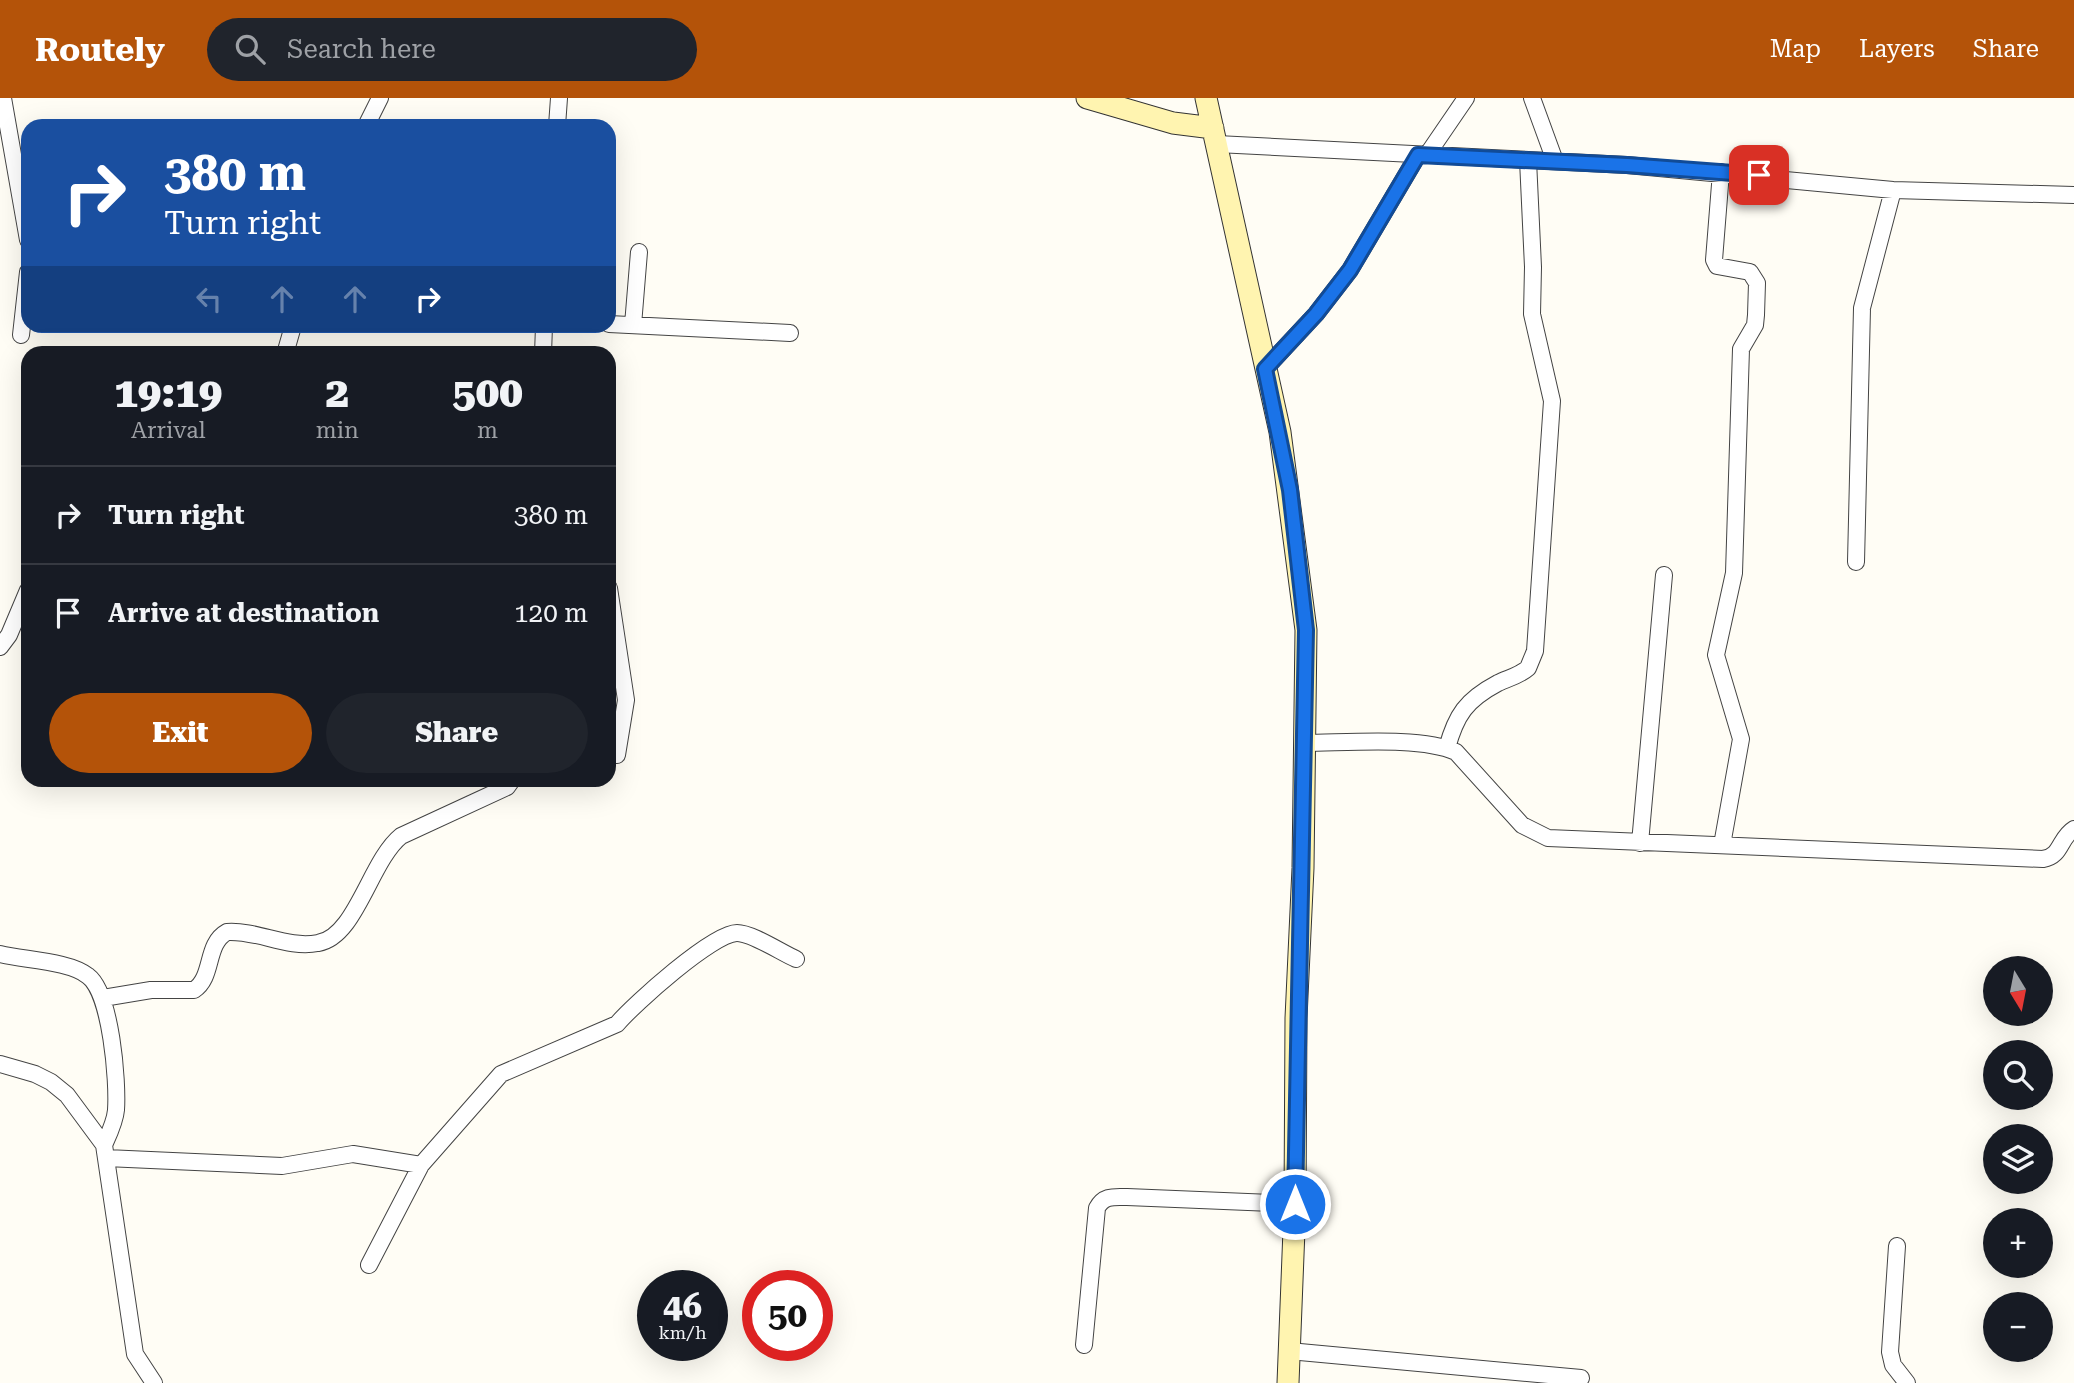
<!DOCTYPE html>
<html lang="en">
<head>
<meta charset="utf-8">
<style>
	body { margin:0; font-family:"Roboto Serif",serif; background:#20242c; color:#f1f3f6; height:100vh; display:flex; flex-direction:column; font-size:26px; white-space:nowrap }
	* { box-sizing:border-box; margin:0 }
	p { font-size:23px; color:#9ea1a6 }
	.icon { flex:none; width:38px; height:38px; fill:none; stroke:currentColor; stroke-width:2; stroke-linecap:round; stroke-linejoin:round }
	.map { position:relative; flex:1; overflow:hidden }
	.sheet { position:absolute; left:21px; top:248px; width:595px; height:441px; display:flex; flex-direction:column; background:#171b24; border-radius:21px; box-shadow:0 7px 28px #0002 }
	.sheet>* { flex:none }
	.top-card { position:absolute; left:21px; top:21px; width:595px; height:214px; border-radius:21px; box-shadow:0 7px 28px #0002; background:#1a4fa0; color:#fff; overflow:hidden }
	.needle { width:46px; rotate:170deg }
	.controls { position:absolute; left:1983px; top:858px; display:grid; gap:14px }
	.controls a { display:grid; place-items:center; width:70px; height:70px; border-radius:50%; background:#171b24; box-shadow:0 7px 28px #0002; font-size:35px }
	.speed { position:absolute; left:637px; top:1172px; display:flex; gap:14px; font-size:35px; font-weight:700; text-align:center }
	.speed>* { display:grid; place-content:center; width:91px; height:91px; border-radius:50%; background:#171b24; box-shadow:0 7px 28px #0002; line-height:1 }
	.speed small { font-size:18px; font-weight:400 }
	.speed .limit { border:10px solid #d22; background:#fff; color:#111 }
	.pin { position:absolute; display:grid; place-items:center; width:60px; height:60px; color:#fff; margin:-30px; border-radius:14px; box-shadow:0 4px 10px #0006 }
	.me { position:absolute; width:77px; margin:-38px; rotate:0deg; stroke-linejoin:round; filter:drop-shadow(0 0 5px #0008) }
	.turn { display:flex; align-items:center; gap:24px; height:147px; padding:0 28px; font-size:32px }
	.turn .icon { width:91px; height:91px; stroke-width:2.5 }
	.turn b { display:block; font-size:49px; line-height:60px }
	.lanes { display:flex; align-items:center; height:66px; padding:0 28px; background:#0003; justify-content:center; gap:35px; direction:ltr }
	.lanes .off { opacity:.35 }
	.eta { display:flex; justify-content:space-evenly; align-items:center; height:119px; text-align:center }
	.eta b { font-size:42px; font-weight:800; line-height:49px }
	.action { display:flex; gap:14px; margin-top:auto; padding:14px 28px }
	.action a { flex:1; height:80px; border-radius:42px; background:#b45309; color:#fff; font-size:28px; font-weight:800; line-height:80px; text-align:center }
	.action a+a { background:#20242c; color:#f1f3f6 }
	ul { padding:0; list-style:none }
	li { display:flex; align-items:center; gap:21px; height:98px; padding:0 28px; border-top:2px solid #363941 }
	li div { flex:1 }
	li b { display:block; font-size:26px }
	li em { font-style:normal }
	header { display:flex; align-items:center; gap:42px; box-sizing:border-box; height:98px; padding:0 35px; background:#b45309; color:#fff }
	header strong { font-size:33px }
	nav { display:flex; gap:38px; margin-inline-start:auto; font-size:24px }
	.search { width:490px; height:63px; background:#20242c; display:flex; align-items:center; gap:18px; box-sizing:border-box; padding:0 24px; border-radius:38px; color:#9ea1a6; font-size:26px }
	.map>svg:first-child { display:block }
</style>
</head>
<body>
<header>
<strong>Routely</strong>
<div class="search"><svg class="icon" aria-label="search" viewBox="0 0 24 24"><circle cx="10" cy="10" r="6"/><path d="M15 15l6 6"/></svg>Search here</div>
<nav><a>Map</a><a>Layers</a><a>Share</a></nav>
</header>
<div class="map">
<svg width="2074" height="1285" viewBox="0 0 2074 1285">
	<rect width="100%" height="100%" fill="#fffdf5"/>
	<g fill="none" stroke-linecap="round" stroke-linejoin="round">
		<!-- street casing -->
		<g stroke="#444" stroke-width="18">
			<path id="street" d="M3,0L28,142
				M1532,0L1555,63
				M366,28L380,0
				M557,28L559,0
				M1217,46L1627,67L1893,92L2074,97
				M1427,57L1466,0
				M1721,74L1714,162L1717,168L1750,174L1757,185L1756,217L1755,227L1741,251L1734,475L1716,557L1741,641L1722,747
				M609,226L790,235
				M633,227L639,154
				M21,237L28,174
				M285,256L293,228
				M543,256L544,228
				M1265,271L1316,216L1350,172L1418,57
				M1856,464L1862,210L1893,92
				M609,490L626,602L617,657
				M0,549L9,537L28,492
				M1305,645C1345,645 1421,638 1456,654L1522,727L1548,740L2043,761C2062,758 2059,740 2074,731
				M1447,650C1456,617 1466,602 1498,585C1508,580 1519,578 1528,570L1535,553L1552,303L1532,216L1533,169L1528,62
				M1640,745L1664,477
				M0,856C24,862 70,863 88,878C111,895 118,983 116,1012C115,1024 109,1036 104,1047
				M103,900L151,892H194C214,879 205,846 227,834C258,832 287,851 318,845C356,839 370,763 401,738L507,689L512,682
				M0,966L35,976L51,984L67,997L104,1047L135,1256L154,1285
				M106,1060L282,1068L353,1056L421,1067L501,976L617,926C634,906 713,835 737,835C752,835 782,855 796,861
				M1897,1148L1890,1254L1893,1267L1907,1285
				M369,1167L421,1067
				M1084,1247L1097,1110C1104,1097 1114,1099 1127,1099L1295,1106
				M1289,1253L1581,1280"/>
		</g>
		<!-- secondary casing -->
		<g stroke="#333" stroke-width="23">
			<path id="secondary" d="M1087,0L1173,25L1213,30
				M1206,0L1280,334L1306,532L1303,770L1296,920L1295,1106L1288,1285"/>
		</g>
		<!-- street -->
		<use href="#street" stroke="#fff" stroke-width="16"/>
		<!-- secondary -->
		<use href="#secondary" stroke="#fff4b0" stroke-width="21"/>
	</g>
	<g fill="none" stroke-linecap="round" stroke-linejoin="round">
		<!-- route casing -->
		<g stroke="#114b97" stroke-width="18">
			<path id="route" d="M1295,1106L1306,532L1290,392L1265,271L1316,216L1350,172L1418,57L1627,67L1759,77"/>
		</g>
		<!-- route -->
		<use href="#route" stroke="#1a73e8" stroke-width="12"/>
	</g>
</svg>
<div class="controls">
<a><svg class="needle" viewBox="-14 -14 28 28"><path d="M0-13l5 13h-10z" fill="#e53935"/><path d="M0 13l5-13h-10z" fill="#9ea1a6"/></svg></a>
<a><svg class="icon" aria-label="search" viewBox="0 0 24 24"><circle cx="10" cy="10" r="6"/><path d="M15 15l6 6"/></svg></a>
<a><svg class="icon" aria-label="layers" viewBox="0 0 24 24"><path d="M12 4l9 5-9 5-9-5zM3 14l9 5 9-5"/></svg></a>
<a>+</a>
<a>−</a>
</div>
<div class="speed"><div>46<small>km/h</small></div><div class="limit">50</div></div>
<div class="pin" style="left:1759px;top:77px;background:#d93025"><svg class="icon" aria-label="arrive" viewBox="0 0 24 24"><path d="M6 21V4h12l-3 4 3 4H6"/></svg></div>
<svg class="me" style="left:1295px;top:1106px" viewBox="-20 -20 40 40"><circle r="17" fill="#1a73e8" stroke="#fff" stroke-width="3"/><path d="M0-11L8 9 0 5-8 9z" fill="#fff"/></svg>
<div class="top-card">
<div class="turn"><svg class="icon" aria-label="right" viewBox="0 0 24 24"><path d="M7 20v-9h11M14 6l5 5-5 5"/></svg><div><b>380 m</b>Turn right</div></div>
<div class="lanes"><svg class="icon off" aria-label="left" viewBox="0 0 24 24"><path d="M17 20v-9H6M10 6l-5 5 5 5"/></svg><svg class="icon off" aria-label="ahead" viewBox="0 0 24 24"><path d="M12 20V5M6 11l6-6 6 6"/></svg><svg class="icon off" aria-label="ahead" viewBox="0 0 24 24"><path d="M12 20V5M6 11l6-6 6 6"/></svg><svg class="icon" aria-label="right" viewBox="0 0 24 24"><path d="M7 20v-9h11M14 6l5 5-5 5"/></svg></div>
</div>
<section class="sheet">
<div class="eta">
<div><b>19:19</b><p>Arrival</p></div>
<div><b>2</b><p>min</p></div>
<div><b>500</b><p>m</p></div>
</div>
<ul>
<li><svg class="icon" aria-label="right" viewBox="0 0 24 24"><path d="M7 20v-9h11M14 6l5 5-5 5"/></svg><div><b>Turn right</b></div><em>380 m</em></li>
<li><svg class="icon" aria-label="arrive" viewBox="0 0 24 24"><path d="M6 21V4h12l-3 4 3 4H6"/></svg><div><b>Arrive at destination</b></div><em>120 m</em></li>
</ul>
<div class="action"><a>Exit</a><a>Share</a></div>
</section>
</div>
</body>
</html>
